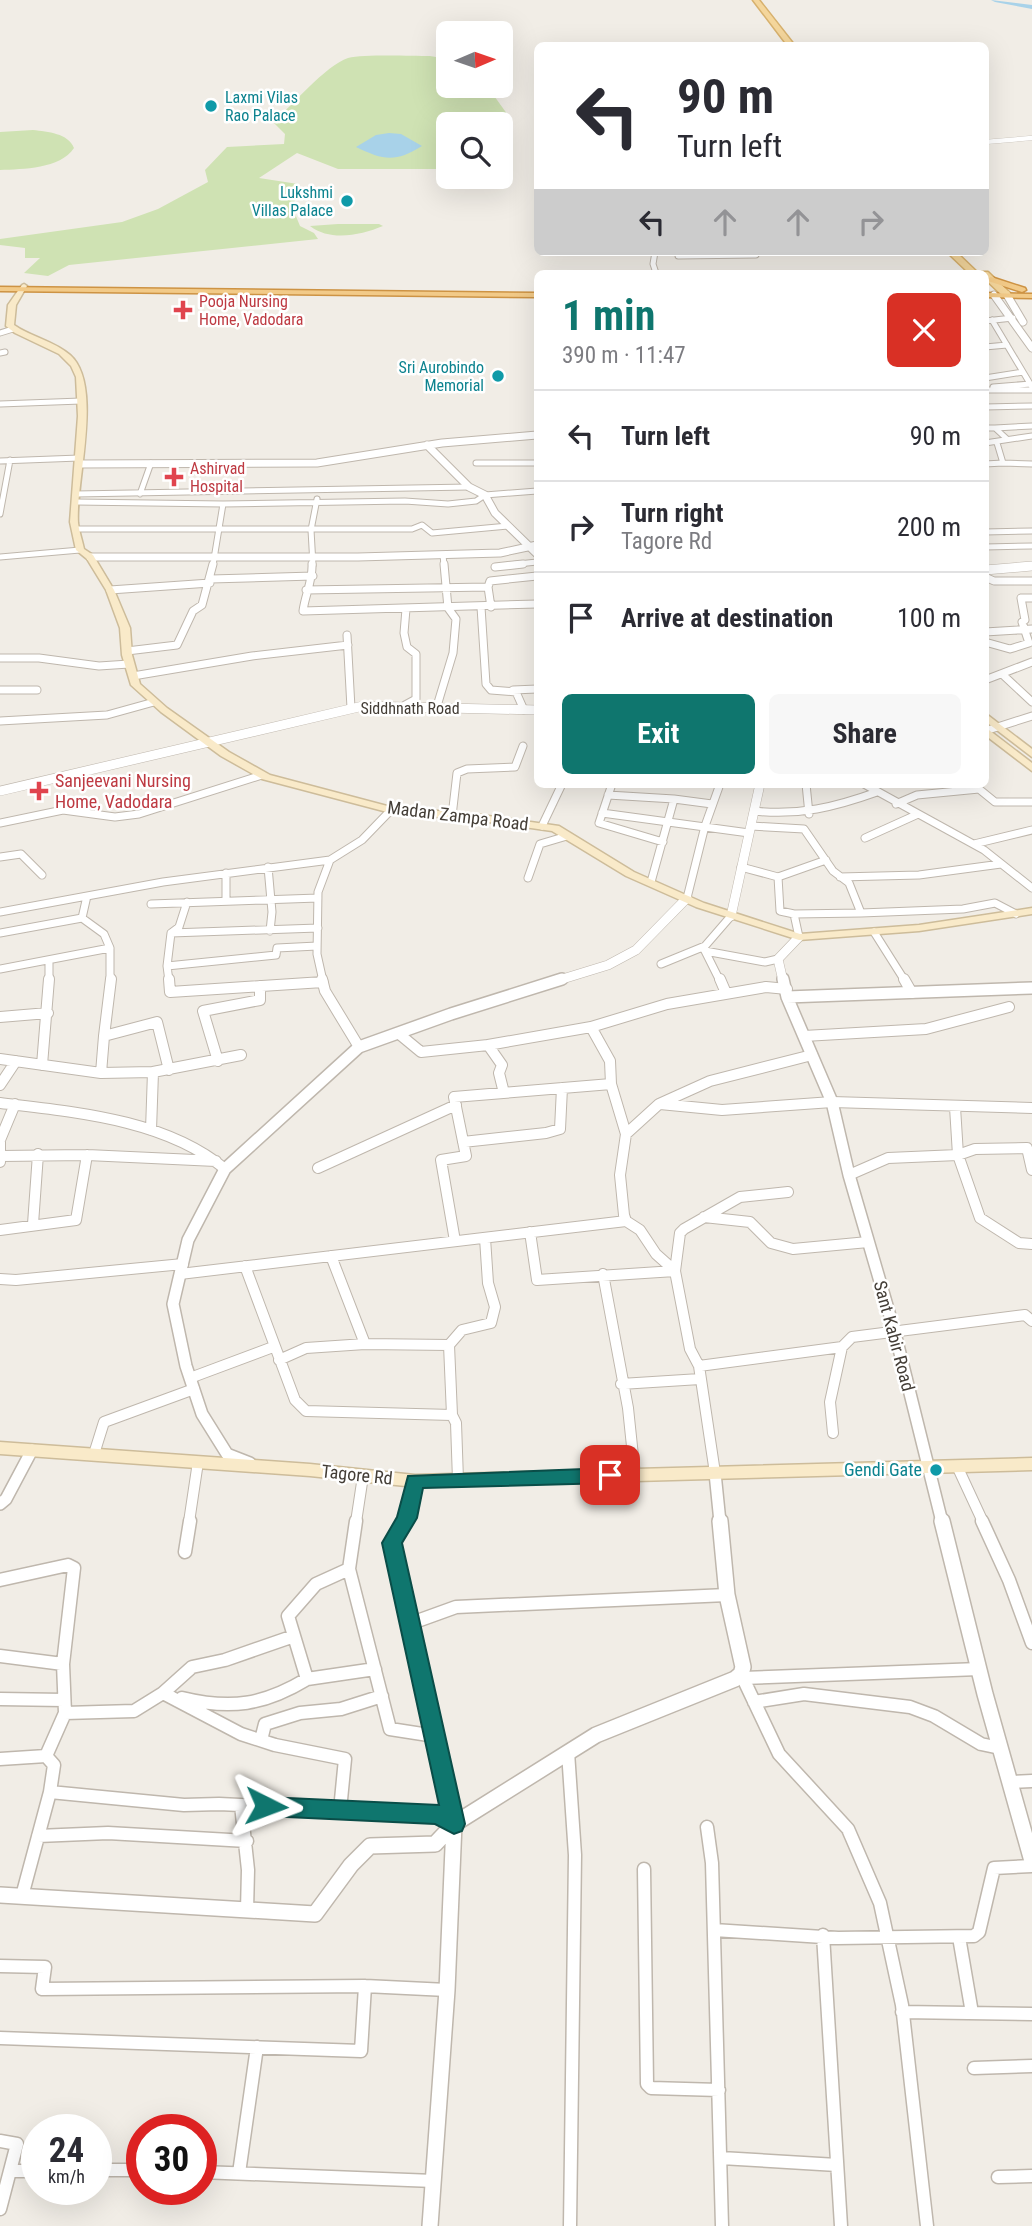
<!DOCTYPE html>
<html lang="en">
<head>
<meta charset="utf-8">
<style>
	body { margin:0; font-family:"Roboto Condensed",sans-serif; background:#f7f7f7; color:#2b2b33; height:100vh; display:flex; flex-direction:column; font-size:26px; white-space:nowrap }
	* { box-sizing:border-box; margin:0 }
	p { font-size:23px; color:#7c7c81 }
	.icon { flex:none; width:38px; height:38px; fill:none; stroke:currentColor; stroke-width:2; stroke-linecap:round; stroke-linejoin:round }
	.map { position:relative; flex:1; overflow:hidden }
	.drawer { position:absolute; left:534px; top:270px; width:455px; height:518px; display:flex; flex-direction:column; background:#fff; border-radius:10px; box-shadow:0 7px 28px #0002 }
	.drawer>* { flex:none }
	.guide { position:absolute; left:534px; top:42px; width:455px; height:214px; border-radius:10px; box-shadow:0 7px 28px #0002; background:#fff; color:#2b2b33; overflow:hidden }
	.needle { width:46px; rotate:88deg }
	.tools { position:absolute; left:436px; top:21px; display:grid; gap:14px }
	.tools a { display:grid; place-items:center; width:77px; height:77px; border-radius:10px; background:#fff; box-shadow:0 7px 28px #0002; font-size:35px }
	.speed { position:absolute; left:21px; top:2114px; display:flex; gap:14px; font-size:35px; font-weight:700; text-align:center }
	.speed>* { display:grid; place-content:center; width:91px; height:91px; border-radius:50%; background:#fff; box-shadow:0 7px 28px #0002; line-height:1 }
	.speed small { font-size:18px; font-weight:400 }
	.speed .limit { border:10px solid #d22; background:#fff; color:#111 }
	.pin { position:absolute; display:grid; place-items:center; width:60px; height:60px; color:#fff; margin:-30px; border-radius:14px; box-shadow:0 4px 10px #0006 }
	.me { position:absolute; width:77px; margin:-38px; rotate:93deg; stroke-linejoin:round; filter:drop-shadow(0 0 5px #0008) }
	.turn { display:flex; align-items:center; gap:24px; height:147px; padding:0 28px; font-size:32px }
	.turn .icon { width:91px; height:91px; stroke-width:2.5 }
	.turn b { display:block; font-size:49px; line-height:60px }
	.lanes { display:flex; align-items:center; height:66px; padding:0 28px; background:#0003; justify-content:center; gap:35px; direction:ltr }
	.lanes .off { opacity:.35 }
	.round { display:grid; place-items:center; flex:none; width:74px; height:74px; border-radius:10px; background:#f7f7f7 }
	.headline { display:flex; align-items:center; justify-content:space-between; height:119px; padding:0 28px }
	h1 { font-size:42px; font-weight:700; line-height:52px; color:#0f766e }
	.action { display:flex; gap:14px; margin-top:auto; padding:14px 28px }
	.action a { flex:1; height:80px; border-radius:10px; background:#0f766e; color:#fff; font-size:28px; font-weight:700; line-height:80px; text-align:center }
	.action a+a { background:#f7f7f7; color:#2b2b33 }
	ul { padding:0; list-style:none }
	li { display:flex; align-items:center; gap:21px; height:91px; padding:0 28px; border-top:2px solid #e1e1e2 }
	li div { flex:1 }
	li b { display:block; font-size:26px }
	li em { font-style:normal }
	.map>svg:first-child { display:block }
</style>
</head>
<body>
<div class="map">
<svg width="1032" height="2226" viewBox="0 0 1032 2226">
	<rect width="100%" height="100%" fill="#f1ede6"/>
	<!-- green -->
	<path fill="#cfe2b3" d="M430,56L448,59V86H487L510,118L501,126L448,124V169H338L297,153L259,178L298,184L293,209L300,226L314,233L318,239L69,265L48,276L24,273L40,258H25V248L0,245V239L122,222L158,209L208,182L205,170L227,147L284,144L285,134L273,122C291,107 326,65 348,58C364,54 411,56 430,56Z
		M33,130C48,132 68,133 74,148C60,169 23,169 0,170V132Z
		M338,224H379L383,226C361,235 331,242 310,226Z"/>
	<!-- water -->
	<path fill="#a8d2e9" d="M389,133L401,134L422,146C395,163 383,160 356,147L376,135Z"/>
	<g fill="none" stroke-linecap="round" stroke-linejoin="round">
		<!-- river -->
		<path fill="#a8d2e9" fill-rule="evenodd" d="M991,0L1032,5V9L995,2Z"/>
		<!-- minor-far4 casing -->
		<g stroke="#bfb7ad" stroke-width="5">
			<path id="minor-far4" d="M985,142L1032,138"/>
		</g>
		<!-- minor-far3 casing -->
		<g stroke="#bfb7ad" stroke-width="7">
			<path id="minor-far3" d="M655,252L653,264L656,273
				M678,256L756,255
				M992,320L1032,387
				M985,321L1013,318
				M0,333L13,329
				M985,347L1007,345
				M0,353L5,352
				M985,378L1023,372
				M993,387L1030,384
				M985,390H1032
				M0,404L81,401
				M985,407L1032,406
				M985,428H995L1007,439
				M995,428L1032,426
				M985,443L1032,436
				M997,443L1003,463L1032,464
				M0,461L79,458
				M476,463H537
				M985,464L1003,463
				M76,494L469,487
				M140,494L151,463
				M76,502L223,504L405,501L448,504L476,501L485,495L537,491
				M0,514L10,460
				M75,529H412L422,525L432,533L508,526
				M985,532L1032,531
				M985,547L1032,546
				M443,555L444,565
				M0,557L80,550
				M213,565L223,504
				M313,565L311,530L317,499
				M508,565L537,562"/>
		</g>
		<!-- minor-far2 casing -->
		<g stroke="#bfb7ad" stroke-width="9">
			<path id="minor-far2" d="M312,564C313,580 305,595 303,611L537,604
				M495,567L523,564
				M985,577L994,581H1032
				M211,579L313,576
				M488,587L490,581L537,576
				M110,590L210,583
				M306,590L488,587L491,607
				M481,607L486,684L491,690L516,692L524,710
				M985,632L1032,629
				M347,635L351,708
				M985,642L1010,649L1029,643L1022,622L1025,620L1021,598H1032
				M127,651L177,645L193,611L202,605L213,564
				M0,658H39L99,666L129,664
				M1002,674L1032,702
				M133,676L252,656L348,645
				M985,680L1032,662
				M0,690H37
				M513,690L537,689
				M405,705L416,699V654L407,647L404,633L406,609
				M437,706L453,653L456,619L448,608L444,564
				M0,721L107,715L154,702
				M985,731L1032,716
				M612,784L599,823L663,842
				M806,784L809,814
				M864,784L984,850L1032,888
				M608,795L674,799L651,882
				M674,799L712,804
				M896,804L917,795L979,789L995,802H1032
				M754,811C799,816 835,807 877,792
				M602,813L749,833
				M452,816L457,773L467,769L515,767L523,746
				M0,823L63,810L115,817L139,814L262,775
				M542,826L562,784
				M751,826L804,829L833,871L849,883L861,913L794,914L799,937
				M865,838L916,815
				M974,844L1032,830
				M0,857L21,854L42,875
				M268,867L272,912L270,931
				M741,867L778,877L826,860
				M226,873V901
				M778,877L780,911L794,914
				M840,877L919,875L1001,864
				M528,878L540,844L567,836
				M687,898L705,826L720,784
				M151,904L318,898
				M0,912L163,882L330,860
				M861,913L963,909L995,903L1016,914
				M82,918L104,934L110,948
				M874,932L905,981
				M0,933L82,918L87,896
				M171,933L318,928
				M661,964L705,946L731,916
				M167,966L276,955L277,948L317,946
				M0,969L110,948V981
				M49,981V960
				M169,981L167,966L171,933L179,927L187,902
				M323,981L317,954L318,892L330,860L362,840L391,810
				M720,981L705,951L765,962L778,959"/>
		</g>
		<!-- minor-far1 casing -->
		<g stroke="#bfb7ad" stroke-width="12">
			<path id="minor-far1" d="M169,979L170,992L323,982
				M322,979L325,991L359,1047
				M720,979L726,993
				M904,979L912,993
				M0,1017L48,1013
				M398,1033L421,1052L488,1045
				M104,1036L111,979
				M804,1036L926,1029L1009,1007
				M0,1059L101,1073L153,1072
				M218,1061L203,1011L260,1000V986
				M42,1065L49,979
				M101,1073L104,1036L157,1022L169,1070
				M611,1084L610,1061L591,1027L667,1004L766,987L787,989
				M0,1085L16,1061
				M504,1093L499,1073L502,1065L488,1045L591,1027
				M0,1103C74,1112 165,1119 225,1169
				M660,1104L722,1110L832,1102L1032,1108
				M955,1107L958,1155L980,1218L1019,1243L1032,1244
				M151,1130L153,1072L241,1055
				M463,1142L546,1133L560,1129L562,1088
				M1,1156L87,1155L216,1161
				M0,1162V1140L15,1104
				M318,1168L456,1105
				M849,1175L888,1158L958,1155L975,1149L1027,1148L1032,1170
				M704,1217L750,1222L771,1243L793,1249L868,1242
				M33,1224L38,1154
				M0,1230L76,1220L87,1155
				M530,1232L537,1280L675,1271L680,1233L684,1229L740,1197L788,1192
				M455,1241L441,1160L466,1156L454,1097L611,1084L626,1134
				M331,1256L365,1344L449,1345L462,1330L491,1323L495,1307L488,1283L485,1238
				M245,1266L295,1400L306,1411L452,1415L449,1345
				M180,1274L626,1221
				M603,1274L628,1408L635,1475
				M0,1279L16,1280L183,1264
				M279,1360L306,1348L365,1344
				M699,1366L842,1347L852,1337L1025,1315L1032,1321
				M190,1378L273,1347
				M621,1384L700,1379
				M452,1415L456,1423L458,1480
				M833,1433L830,1402L842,1347
				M94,1454L104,1422L194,1389
				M957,1466L983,1522
				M715,1473L699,1366L690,1349L675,1271L656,1254L640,1230L626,1221L624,1215L620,1175L626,1134L659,1104L710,1081L812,1055
				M189,1522L198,1462
				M356,1522L363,1476"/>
		</g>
		<!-- minor casing -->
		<g stroke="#bfb7ad" stroke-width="15">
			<path id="minor" d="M356,1521L349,1569L390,1729L435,1736
				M982,1521L1009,1580L1032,1643
				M185,1552L190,1521
				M349,1569L316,1584L288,1616L307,1679L375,1669
				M0,1580L68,1565L74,1568L63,1664
				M409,1624L456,1607L727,1595
				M294,1636L225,1660L192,1667L163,1693L241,1734L275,1745L345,1759L340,1810
				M0,1656L63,1664L65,1713
				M741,1674L779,1754L848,1829L880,1903L902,2005L927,2226
				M743,1678L979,1669
				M182,1698C231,1710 264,1705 307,1679
				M0,1699L64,1700
				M754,1702L804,1694L910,1707L934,1716L981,1744L1000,1748
				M261,1740L265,1724L300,1713L341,1709L382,1696
				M568,1752L575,1855L570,2226
				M46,1756L65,1713L134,1711L163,1693L169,1694
				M0,1759L46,1756L54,1765L50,1792L184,1805L219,1804L439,1814L453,1823
				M1010,1782L1032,1781
				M241,1805L248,1870L247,1910
				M707,1827L712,1863L722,2226
				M38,1836L108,1833L247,1841
				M644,1869L647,2084L651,2088L719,2090
				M22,1896L50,1792
				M714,1930L838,1938L974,1936L979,1932L994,1868L1032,1866
				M823,1935L841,2226
				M959,1937L972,2013
				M0,1966L45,1967L42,1989L365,1986L447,1990
				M902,2012L1032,2014
				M0,2038L361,2051L365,1986
				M974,2068L1032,2066
				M0,2141L17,2144L0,2209
				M721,2158L837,2165
				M96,2170H142
				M11,2171H37
				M201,2172L434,2181
				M239,2173L257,2047
				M998,2177L1032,2176"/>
		</g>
		<!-- tertiary-far3 casing -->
		<g stroke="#bfb7ad" stroke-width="9">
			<path id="tertiary-far3" d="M994,295L1032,348
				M1007,295L1023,322
				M427,445L469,487L485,495L495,513L537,554
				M79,464L317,463L442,443L537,435
				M90,557H358L500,553L537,545"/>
		</g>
		<!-- tertiary-far2 casing -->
		<g stroke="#bfb7ad" stroke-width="10">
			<path id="tertiary-far2" d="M985,570L1032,566
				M0,791L363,706L537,710
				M731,916L760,784
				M556,981L608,965L636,950L687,898
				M783,981L778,959L799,937"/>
		</g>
		<!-- tertiary-far1 casing -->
		<g stroke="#bfb7ad" stroke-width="14">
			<path id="tertiary-far1" d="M783,979L787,997L832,1102L849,1175L895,1333L942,1522
				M787,997L1032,988
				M250,1463L227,1454L202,1414L186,1366L173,1304L188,1240L225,1169L359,1047L451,1014L562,979
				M715,1473L720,1522
				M0,1504L6,1499L32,1450
				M404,1522L415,1481"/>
		</g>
		<!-- tertiary casing -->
		<g stroke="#bfb7ad" stroke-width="18">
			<path id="tertiary" d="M405,1521L392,1543L454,1824L447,1990L430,2226
				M942,1521L985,1694L1032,1861
				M0,1895L315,1914L351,1865L370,1846L435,1844L454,1824L596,1735L735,1679L741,1674L743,1667L727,1595L720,1521"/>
		</g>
		<!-- secondary casing -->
		<g stroke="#cdbc9a" stroke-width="3">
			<path id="secondary" d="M24,284L27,286L16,305L14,325C31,337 54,341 70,355C104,385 75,482 78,523C79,531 82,540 84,549L93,555L114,590L130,628L132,655L140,684L167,708L229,752L270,775L391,807L474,814L559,826L634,872L704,903L800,934L919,925L1032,908V914L919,931L799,940L696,907L626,876L552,831L474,820L391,813L262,779L221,756L161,712L131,685L122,655L120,628L106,590L87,559L76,550L70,522L78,416L76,377L71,366L59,354L15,333L6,326L8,305L22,285Z
				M985,713L1032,749V757L985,721Z
				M985,727L1032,763V771L985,735Z
				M0,1442L310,1464L415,1475L1032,1458V1470L415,1487L310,1476L0,1454Z"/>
		</g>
		<!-- primary casing -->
		<g stroke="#d7b16e" stroke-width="3">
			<path id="primary" d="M753,0H759L795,46H788Z
				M947,252H956L978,273H969Z
				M982,272H988L1010,293V297H1004L985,279V273Z"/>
		</g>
		<!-- trunk casing -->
		<g stroke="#cd9344" stroke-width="3">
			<path id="trunk" d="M991,277L1025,288L1026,290L1022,292L988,281L987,279Z
				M0,287L537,293V297L0,291Z
				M985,293L1032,294V298L985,297Z"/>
		</g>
		<!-- minor-far4 -->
		<use href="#minor-far4" stroke="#fff" stroke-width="4.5"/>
		<!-- minor-far3 -->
		<use href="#minor-far3" stroke="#fff" stroke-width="5"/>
		<!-- minor-far2 -->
		<use href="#minor-far2" stroke="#fff" stroke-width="7"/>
		<!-- minor-far1 -->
		<use href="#minor-far1" stroke="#fff" stroke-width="10"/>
		<!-- minor -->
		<use href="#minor" stroke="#fff" stroke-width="12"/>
		<!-- tertiary-far3 -->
		<use href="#tertiary-far3" stroke="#fff" stroke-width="7"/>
		<!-- tertiary-far2 -->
		<use href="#tertiary-far2" stroke="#fff" stroke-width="9"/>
		<!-- tertiary-far1 -->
		<use href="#tertiary-far1" stroke="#fff" stroke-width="11"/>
		<!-- tertiary -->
		<use href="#tertiary" stroke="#fff" stroke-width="15"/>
		<!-- secondary -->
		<use href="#secondary" fill="#f9eac9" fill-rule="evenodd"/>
		<!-- primary -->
		<use href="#primary" fill="#f4d69c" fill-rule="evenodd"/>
		<!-- trunk -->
		<use href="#trunk" fill="#f2ca88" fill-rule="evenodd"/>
	</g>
	<!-- route -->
	<path fill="#0f766e" stroke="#0a4d48" stroke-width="2" d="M610,1468L617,1470L619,1475L617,1481L610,1483L423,1488L417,1518L402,1543L465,1824L462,1831L454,1834L435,1824L266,1816L258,1813L255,1806L258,1800L266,1797L439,1805L382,1543L397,1517L408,1476Z"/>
	<!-- markers -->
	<g fill="#0f9aa8" stroke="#fff" stroke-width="2.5">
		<circle cx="211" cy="106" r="7"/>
		<circle cx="347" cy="201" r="7"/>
		<circle cx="498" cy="376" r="7"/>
		<circle cx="936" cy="1470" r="7"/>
	</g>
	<g fill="#e0444e" stroke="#fff" stroke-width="2.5">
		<path d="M179.5 299.5h7v7h7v7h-7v7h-7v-7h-7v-7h7z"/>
		<path d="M170.5 466.5h7v7h7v7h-7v7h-7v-7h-7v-7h7z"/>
		<path d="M35.5 780.5h7v7h7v7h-7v7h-7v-7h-7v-7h7z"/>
	</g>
	<g text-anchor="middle" stroke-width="5" stroke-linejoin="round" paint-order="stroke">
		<!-- far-culture labels -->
		<g font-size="16" fill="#0d838f" stroke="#fff" text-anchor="end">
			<text x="225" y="103" text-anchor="start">Laxmi Vilas<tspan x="225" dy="18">Rao Palace</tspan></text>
			<text x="333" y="198">Lukshmi<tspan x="333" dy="18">Villas Palace</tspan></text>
			<text x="484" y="373">Sri Aurobindo<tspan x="484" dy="18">Memorial</tspan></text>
		</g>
		<!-- far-health labels -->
		<g font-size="16" fill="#be3a42" stroke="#fff" text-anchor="start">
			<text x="199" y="307">Pooja Nursing<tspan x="199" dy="18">Home, Vadodara</tspan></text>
			<text x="190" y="474">Ashirvad<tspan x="190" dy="18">Hospital</tspan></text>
		</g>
		<!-- far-street labels -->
		<g font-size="16" fill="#433d36" stroke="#fff">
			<text x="410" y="714">Siddhnath Road</text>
		</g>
		<!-- health labels -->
		<g font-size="18" fill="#be3a42" stroke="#fff" text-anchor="start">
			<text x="55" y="787">Sanjeevani Nursing<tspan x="55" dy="21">Home, Vadodara</tspan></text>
		</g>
		<!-- street labels -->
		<g font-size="18" fill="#433d36" stroke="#fff">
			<text transform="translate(458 816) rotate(7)" y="6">Madan Zampa Road</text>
			<text transform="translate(894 1336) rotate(75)" y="6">Sant Kabir Road</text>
			<text transform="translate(357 1475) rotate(6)" y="6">Tagore Rd</text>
		</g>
		<!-- culture labels -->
		<g font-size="18" fill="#0d838f" stroke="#fff" text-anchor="end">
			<text x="922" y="1476">Gendi Gate</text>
		</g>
	</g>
</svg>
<div class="tools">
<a><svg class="needle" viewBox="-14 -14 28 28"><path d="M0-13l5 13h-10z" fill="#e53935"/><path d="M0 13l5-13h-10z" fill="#7c7c81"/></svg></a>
<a><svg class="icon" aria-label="search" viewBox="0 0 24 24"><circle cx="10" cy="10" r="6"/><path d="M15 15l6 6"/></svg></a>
</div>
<div class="speed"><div>24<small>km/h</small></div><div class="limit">30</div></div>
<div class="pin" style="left:610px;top:1475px;background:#d93025"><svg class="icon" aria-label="arrive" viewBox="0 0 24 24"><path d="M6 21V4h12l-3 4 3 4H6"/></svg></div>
<svg class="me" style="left:266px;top:1806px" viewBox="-20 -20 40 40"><path d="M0-17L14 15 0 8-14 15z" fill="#0f766e" stroke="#fff" stroke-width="4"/></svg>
<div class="guide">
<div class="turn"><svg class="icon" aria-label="left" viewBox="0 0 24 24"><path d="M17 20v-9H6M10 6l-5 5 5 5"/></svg><div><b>90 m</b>Turn left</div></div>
<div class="lanes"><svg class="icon" aria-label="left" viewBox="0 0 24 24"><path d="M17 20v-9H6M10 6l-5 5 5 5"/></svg><svg class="icon off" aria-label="ahead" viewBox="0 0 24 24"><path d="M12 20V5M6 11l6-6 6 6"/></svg><svg class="icon off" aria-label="ahead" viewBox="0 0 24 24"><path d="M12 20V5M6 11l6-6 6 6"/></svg><svg class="icon off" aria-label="right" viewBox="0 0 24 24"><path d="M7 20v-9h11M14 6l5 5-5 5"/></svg></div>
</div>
<section class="drawer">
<div class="headline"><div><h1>1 min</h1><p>390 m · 11:47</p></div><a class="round" style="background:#d93025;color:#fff"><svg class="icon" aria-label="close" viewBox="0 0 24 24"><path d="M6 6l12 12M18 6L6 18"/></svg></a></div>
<ul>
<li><svg class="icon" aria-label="left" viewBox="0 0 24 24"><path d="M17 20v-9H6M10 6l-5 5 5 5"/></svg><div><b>Turn left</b></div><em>90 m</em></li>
<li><svg class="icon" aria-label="right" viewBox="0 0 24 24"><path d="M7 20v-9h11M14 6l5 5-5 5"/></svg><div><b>Turn right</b><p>Tagore Rd</p></div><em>200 m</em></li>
<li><svg class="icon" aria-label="arrive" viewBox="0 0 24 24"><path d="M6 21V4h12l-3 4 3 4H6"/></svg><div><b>Arrive at destination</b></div><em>100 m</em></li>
</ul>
<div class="action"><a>Exit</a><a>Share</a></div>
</section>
</div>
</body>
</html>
